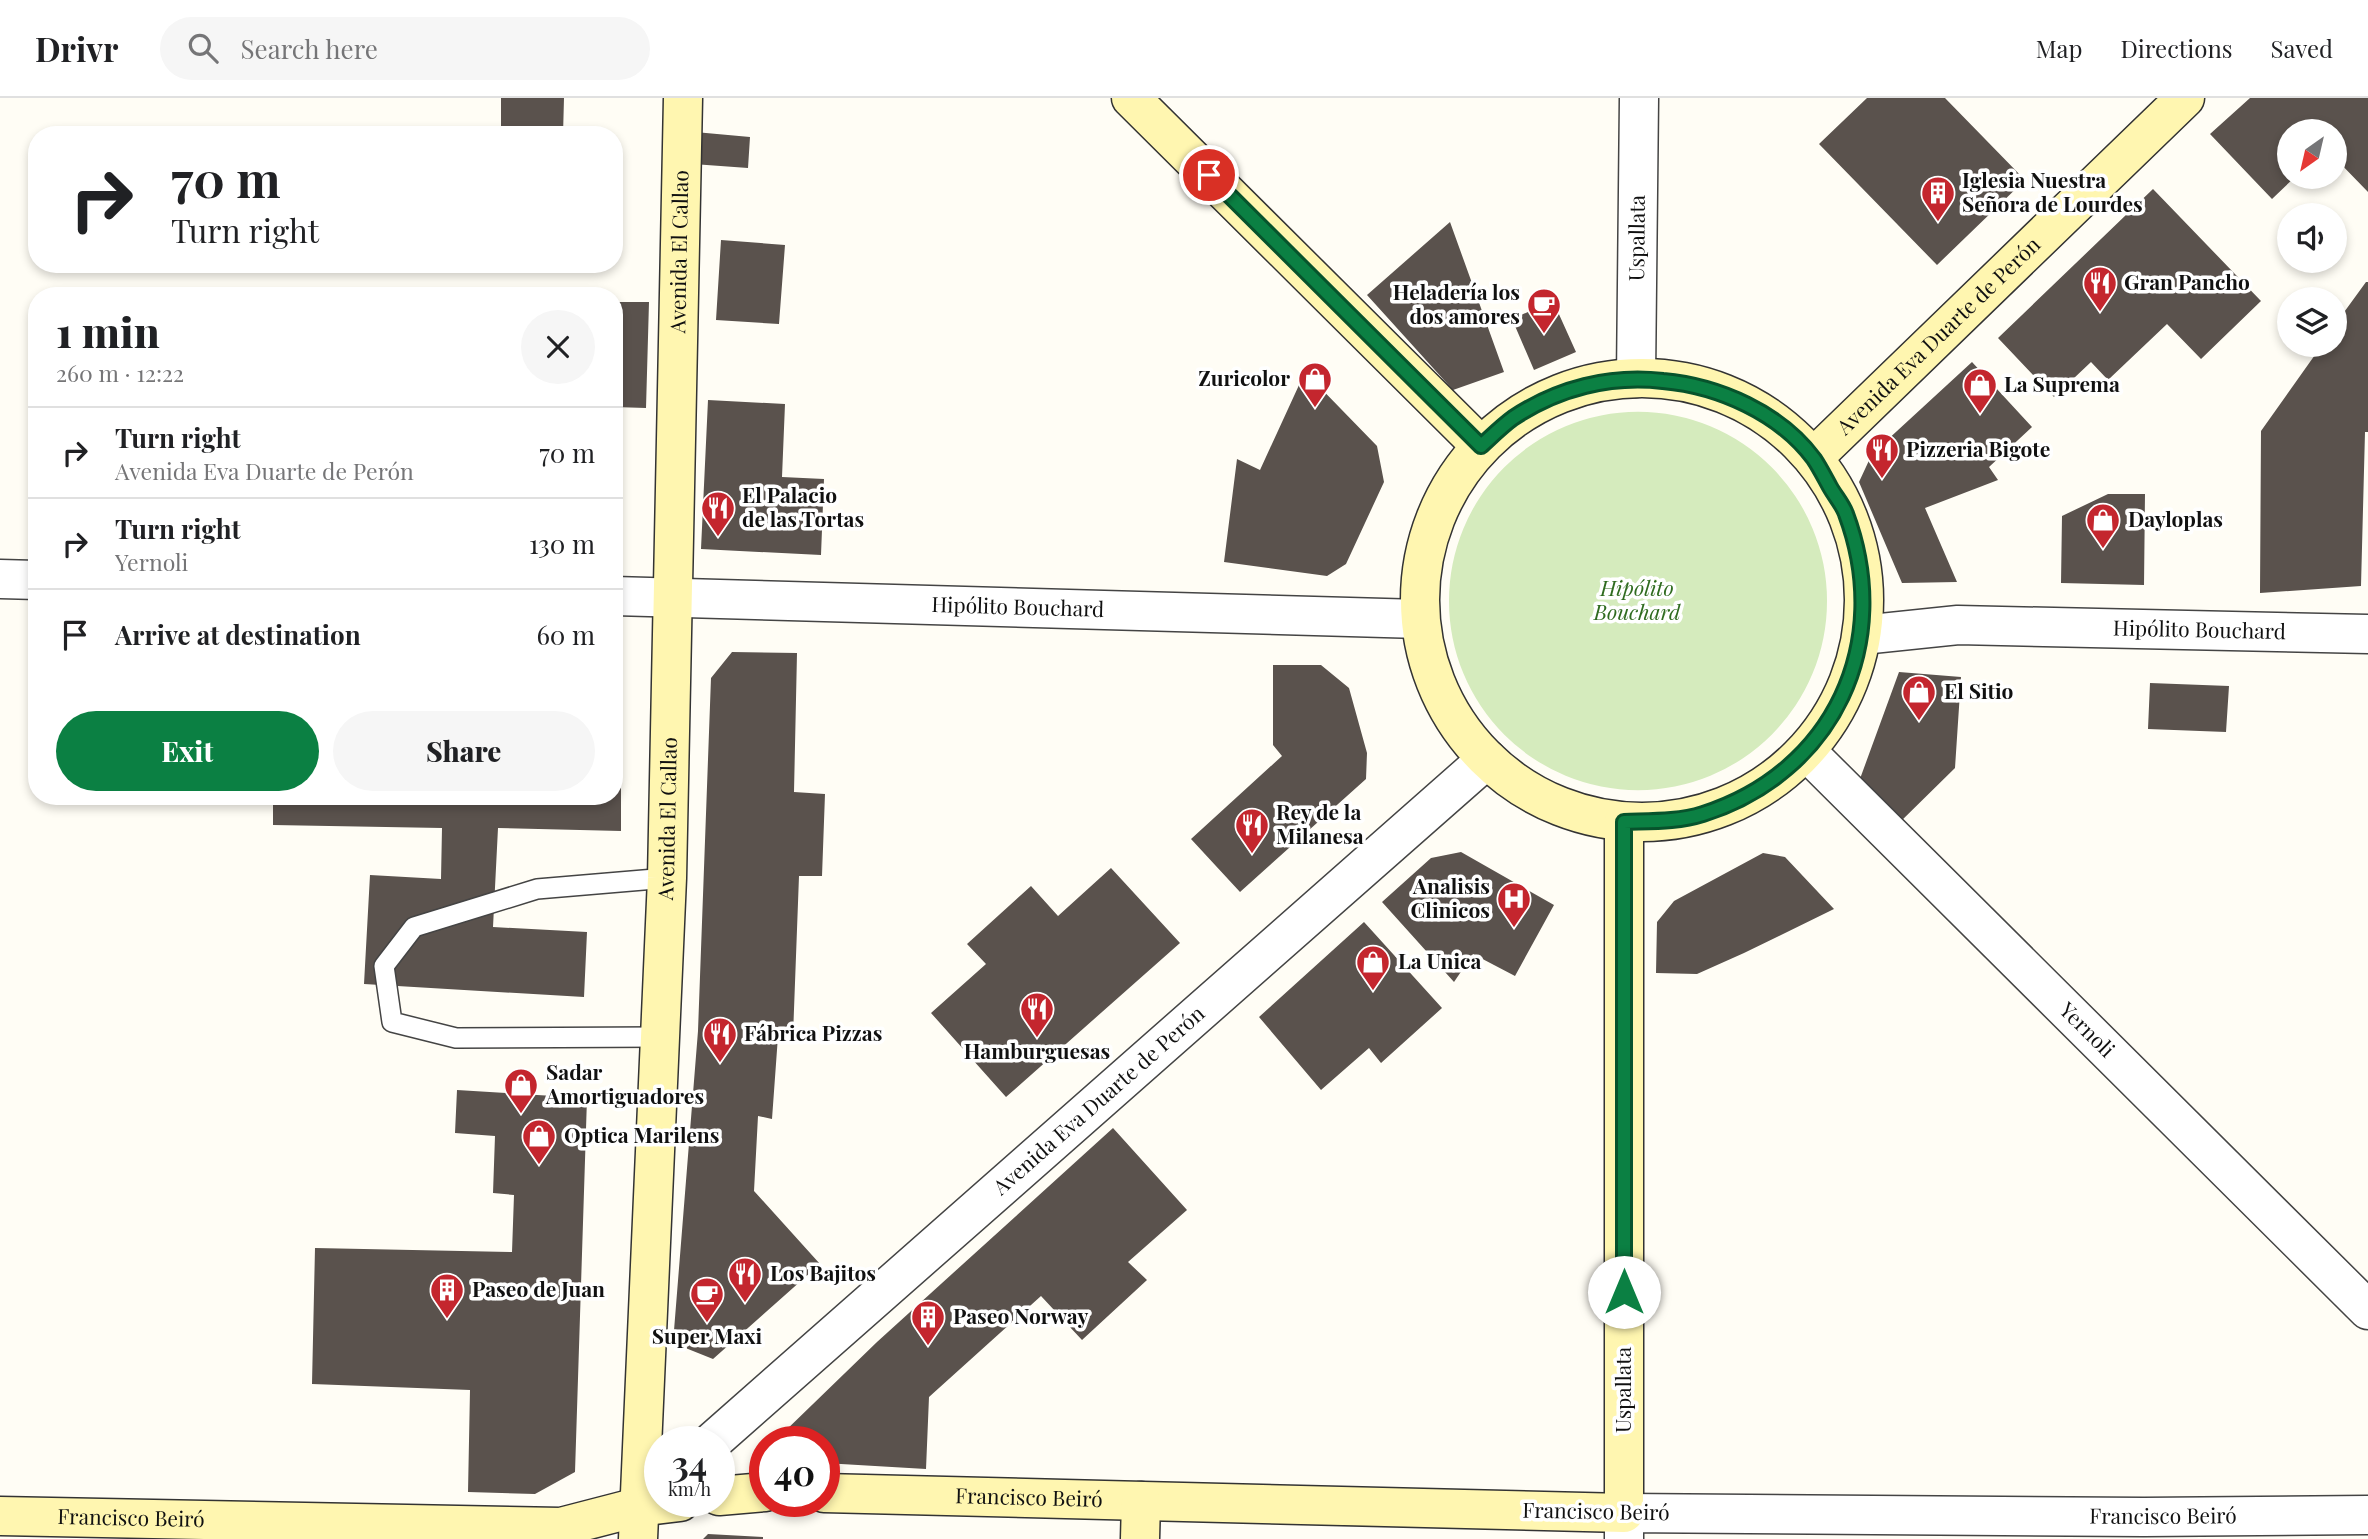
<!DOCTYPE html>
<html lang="en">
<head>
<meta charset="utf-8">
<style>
	body { margin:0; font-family:"Playfair Display",serif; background:#f6f6f6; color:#202124; height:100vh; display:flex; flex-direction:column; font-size:26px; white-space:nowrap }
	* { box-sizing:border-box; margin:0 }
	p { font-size:23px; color:#757577 }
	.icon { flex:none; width:38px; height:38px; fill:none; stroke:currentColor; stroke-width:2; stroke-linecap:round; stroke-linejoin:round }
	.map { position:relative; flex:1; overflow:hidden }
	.details { position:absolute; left:28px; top:189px; width:595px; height:518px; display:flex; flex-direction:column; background:#fff; border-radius:28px; box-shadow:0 4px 10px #0003 }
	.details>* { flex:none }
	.banner { position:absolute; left:28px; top:28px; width:595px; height:147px; border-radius:28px; box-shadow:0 4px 10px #0003; background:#fff; color:#202124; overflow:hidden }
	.needle { width:46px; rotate:214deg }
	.controls { position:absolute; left:2277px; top:21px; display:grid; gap:14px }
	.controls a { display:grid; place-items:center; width:70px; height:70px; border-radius:50%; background:#fff; box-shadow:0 4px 10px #0003; font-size:35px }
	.speed { position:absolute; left:644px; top:1328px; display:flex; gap:14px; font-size:35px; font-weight:700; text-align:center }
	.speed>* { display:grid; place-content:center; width:91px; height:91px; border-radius:50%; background:#fff; box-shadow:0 4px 10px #0003; line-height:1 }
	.speed small { font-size:18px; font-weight:400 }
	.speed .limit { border:10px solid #d22; background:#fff; color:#111 }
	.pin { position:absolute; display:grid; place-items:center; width:60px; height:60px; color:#fff; margin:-30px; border:4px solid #fff; border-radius:50%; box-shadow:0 2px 7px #0007 }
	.me { position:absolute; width:77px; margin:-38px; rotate:0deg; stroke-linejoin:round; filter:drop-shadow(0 0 5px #0008) }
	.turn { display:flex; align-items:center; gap:24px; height:147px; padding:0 28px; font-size:32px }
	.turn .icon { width:91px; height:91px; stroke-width:2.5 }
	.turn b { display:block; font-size:49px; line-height:60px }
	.round { display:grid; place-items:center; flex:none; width:74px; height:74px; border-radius:37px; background:#f6f6f6 }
	.head { display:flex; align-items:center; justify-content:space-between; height:119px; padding:0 28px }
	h1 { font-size:42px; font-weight:800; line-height:52px }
	.button { display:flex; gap:14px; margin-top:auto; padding:14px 28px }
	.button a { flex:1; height:80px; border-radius:42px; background:#0b8043; color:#fff; font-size:28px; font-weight:800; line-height:80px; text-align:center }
	.button a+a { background:#f6f6f6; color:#202124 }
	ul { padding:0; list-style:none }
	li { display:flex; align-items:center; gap:21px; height:91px; padding:0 28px; border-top:2px solid #e0e0e0 }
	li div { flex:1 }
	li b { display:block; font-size:26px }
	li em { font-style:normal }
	header { display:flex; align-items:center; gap:42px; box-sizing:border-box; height:98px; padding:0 35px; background:#fff; border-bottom:2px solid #e0e0e0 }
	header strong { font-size:33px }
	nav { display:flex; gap:38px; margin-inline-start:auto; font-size:24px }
	.search { width:490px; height:63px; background:#f6f6f6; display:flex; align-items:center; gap:18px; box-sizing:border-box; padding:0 24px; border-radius:38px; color:#757577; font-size:26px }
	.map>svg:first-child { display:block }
</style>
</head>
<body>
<header>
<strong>Drivr</strong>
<div class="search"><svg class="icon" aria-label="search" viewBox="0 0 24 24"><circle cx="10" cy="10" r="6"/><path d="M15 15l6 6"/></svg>Search here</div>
<nav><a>Map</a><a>Directions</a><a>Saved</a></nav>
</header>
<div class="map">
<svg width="2368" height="1441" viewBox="0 0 2368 1441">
	<rect width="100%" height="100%" fill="#fffdf5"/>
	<!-- green -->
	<path fill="#d5ebbd" d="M1449 503a189 189 0 1 1 378 0a189 189 0 1 1-378 0Z"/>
	<!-- building -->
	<path fill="#5a524d" d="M501,0H564L563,37H501Z
		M1867,0H1945L2025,82L1937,167L1819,46Z
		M2250,0H2368V94L2334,59V33H2289V79H2295L2272,101L2210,36Z
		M695,34L750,39L748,70L693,66Z
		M2153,91L2261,203L2201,261L2167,226L2108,282L2091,264L2054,299L1998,240Z
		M1450,124L1504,274L1453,292L1367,197Z
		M721,142L785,147L779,226L716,222Z
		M2366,184H2368V334H2365L2361,488L2260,495L2261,333L2322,247H2334V228Z
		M1553,203L1576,254L1534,272L1512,221Z
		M614,204H649L646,310L614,309Z
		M1972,264L2032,329L1989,369L1998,382L1925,410L1957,484L1902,485L1859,384L1872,356Z
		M1305,274L1377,348L1384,384L1346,466L1327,478L1224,464L1237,361L1260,372Z
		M708,302L785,306L782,379L824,381L821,457L701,451Z
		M2108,396H2145L2144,487L2061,485L2062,418Z
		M732,554L797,555L794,694L825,696L822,778H799L793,938H778L772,1021L758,1018L754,1093L820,1166L713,1261L673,1245L698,933L711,580Z
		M614,567L621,575V733L498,730L493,829L587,834L584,899L364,886L370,777L441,781L442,730L273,727V698H614Z
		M1273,567H1321L1349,590L1367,655L1366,681L1240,794L1191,741L1282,658L1273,647Z
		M1899,574L1961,579L1955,670L1896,728L1857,689Z
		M2150,585L2229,588L2226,634L2148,631Z
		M1461,754L1554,807L1515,878L1473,856L1454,884L1382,804L1431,760Z
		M1763,755L1785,759L1834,811L1744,855L1697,876L1656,875L1657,824L1674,803Z
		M1111,770L1180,845L1006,999L931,915L986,866L967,846L1031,788L1058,818Z
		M1364,824L1442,910L1381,965L1369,950L1321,992L1259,919Z
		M457,992L587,1000L575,1374L535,1396L468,1394L470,1292L312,1286L315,1150L512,1154L514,1097L493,1095L495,1038L455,1035Z
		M1113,1030L1187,1112L1128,1164L1147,1182L1082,1242L1041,1198L929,1299L926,1371L824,1365V1344H783L781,1337L877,1244Z
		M708,1436L763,1439V1441H703Z"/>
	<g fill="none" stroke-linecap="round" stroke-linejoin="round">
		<!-- lane casing -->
		<g stroke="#444" stroke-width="22">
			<path id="lane" d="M660,939L456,940L392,924L384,868L414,829L537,791L667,780"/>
		</g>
		<!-- street casing -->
		<g stroke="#444" stroke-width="41">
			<g id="street">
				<path id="s1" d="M1636,280L1639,0"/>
				<path d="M0,481L37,482"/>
				<path id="s2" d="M614,498L1420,521"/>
				<path id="s3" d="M1862,537L1958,527L2368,536"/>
				<path id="s4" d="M1806,653L2368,1212"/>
				<path id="s5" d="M712,1344L1487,661"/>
				<path id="s6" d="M1624,1441V1415L2144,1419L2368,1417"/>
			</g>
		</g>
		<!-- secondary casing -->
		<g stroke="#333" stroke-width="41">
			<g id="secondary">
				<path d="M1131,0L1481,348"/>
				<circle cx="1642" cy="502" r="222"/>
				<path id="s7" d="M1813,360L2185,0"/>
				<path id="s8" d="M824,1395L1624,1415V724"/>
				<path d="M719,1398L765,1394"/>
				<path id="s9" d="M0,1418L561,1429L638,1409L680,1404"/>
				<path id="s10" d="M638,1441L667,780L683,0"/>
				<path d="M1140,1441L1141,1403"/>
			</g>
		</g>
		<!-- lane -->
		<use href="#lane" stroke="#fff" stroke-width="19"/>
		<!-- street -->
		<use href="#street" stroke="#fff" stroke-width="38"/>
		<!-- secondary -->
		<use href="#secondary" stroke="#fff6b0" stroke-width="38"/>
	</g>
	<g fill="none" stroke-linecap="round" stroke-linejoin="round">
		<!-- route casing -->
		<g stroke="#07532c" stroke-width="18">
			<path id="route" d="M1209,77L1481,348C1491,339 1502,328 1513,320C1558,290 1610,277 1663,283C1719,288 1780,315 1814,361C1820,370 1825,380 1830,389C1835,398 1843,407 1846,416C1894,545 1834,674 1703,716C1678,724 1651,723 1624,724V1194"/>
		</g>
		<!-- route -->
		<use href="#route" stroke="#0b8043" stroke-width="12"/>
	</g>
	<!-- icons -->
	<defs>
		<g id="building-pin" transform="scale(1.75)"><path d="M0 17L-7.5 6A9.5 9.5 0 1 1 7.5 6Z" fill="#c4262e" stroke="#fff"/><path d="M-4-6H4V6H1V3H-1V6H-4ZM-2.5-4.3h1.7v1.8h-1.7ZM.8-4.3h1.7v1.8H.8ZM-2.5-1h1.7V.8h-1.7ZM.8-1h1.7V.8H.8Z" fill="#fff"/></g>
		<g id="restaurant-pin" transform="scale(1.75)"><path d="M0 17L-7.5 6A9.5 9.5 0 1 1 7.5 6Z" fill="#c4262e" stroke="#fff"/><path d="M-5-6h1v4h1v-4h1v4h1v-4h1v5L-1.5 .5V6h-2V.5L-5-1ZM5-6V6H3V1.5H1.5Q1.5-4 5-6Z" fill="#fff"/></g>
		<g id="cafe-pin" transform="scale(1.75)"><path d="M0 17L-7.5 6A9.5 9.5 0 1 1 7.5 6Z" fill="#c4262e" stroke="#fff"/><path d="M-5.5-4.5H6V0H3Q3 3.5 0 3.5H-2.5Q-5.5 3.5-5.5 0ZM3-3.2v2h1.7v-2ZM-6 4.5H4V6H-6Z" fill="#fff"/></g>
		<g id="shop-pin" transform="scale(1.75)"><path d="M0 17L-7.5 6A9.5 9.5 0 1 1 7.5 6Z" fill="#c4262e" stroke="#fff"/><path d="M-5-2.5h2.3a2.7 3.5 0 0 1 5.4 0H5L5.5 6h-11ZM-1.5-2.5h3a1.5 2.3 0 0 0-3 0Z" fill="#fff"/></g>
		<g id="hospital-pin" transform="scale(1.75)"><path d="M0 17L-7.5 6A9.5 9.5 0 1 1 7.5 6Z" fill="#c4262e" stroke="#fff"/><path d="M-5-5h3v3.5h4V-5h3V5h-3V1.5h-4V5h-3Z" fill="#fff"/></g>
	</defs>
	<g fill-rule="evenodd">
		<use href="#building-pin" x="1938" y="95"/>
		<use href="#restaurant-pin" x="2100" y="185"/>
		<use href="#cafe-pin" x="1544" y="207"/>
		<use href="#shop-pin" x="1315" y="281"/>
		<use href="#shop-pin" x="1980" y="287"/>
		<use href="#restaurant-pin" x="1882" y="352"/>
		<use href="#restaurant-pin" x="718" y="410"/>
		<use href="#shop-pin" x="2103" y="422"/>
		<use href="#shop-pin" x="1919" y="594"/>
		<use href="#restaurant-pin" x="1252" y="727"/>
		<use href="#hospital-pin" x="1514" y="801"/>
		<use href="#shop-pin" x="1373" y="864"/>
		<use href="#restaurant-pin" x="1037" y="911"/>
		<use href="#restaurant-pin" x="720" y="936"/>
		<use href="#shop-pin" x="521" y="987"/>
		<use href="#shop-pin" x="539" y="1038"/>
		<use href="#restaurant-pin" x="745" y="1176"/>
		<use href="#building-pin" x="447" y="1192"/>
		<use href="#cafe-pin" x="707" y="1196"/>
		<use href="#building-pin" x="928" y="1219"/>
	</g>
	<g text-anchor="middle" stroke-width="7" stroke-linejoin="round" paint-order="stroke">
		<!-- poi labels -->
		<g font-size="21" font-weight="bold" fill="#111" stroke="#fff" text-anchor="start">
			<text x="1962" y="90">Iglesia Nuestra<tspan x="1962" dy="24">Señora de Lourdes</tspan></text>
			<text x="2124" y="192">Gran Pancho</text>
			<text x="1520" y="202" text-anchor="end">Heladería los<tspan x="1520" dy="24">dos amores</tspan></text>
			<text x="1290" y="288" text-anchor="end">Zuricolor</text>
			<text x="2004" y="294">La Suprema</text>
			<text x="1906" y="359">Pizzeria Bigote</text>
			<text x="742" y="405">El Palacio<tspan x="742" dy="24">de las Tortas</tspan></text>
			<text x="2128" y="429">Dayloplas</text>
			<text x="1944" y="601">El Sitio</text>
			<text x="1276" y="722">Rey de la<tspan x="1276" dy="24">Milanesa</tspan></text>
			<text x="1490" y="796" text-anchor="end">Analisis<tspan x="1490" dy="24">Clinicos</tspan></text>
			<text x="1398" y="871">La Unica</text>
			<text x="744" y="943">Fábrica Pizzas</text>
			<text x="1037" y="961" text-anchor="middle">Hamburguesas</text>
			<text x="546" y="982">Sadar<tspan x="546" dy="24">Amortiguadores</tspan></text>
			<text x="564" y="1045">Optica Marilens</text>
			<text x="770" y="1183">Los Bajitos</text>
			<text x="472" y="1199">Paseo de Juan</text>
			<text x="953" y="1226">Paseo Norway</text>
			<text x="707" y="1246" text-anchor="middle">Super Maxi</text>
		</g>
		<!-- street labels -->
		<g font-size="21" fill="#111" stroke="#fff">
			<text dy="7" stroke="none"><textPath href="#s1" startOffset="140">Uspallata</textPath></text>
			<text dy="7" stroke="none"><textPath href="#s10" startOffset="1288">Avenida El Callao</textPath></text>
			<text dy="7" stroke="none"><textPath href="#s7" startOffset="175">Avenida Eva Duarte de Perón</textPath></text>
			<text dy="7" stroke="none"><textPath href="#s2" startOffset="404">Hipólito Bouchard</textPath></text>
			<text dy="7" stroke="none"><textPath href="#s3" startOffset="338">Hipólito Bouchard</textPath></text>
			<text dy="7" stroke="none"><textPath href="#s10" startOffset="721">Avenida El Callao</textPath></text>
			<text dy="7" stroke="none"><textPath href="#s4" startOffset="396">Yernoli</textPath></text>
			<text dy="7" stroke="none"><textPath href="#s5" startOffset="516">Avenida Eva Duarte de Perón</textPath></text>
			<text transform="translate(1624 1292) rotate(-90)" y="7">Uspallata</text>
			<text dy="7" stroke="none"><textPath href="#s8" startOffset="205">Francisco Beiró</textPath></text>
			<text transform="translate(1596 1414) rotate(1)" y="7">Francisco Beiró</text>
			<text dy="7" stroke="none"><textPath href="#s6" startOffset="565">Francisco Beiró</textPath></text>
			<text dy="7" stroke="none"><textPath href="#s9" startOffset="131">Francisco Beiró</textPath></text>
		</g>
		<!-- park labels -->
		<g font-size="21" font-style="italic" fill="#2f6b1f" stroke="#fff">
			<text x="1637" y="498">Hipólito<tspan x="1637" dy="24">Bouchard</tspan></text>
		</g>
	</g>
</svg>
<div class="controls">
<a><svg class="needle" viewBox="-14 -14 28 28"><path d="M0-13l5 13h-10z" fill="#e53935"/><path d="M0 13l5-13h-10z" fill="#757577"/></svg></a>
<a><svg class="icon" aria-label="sound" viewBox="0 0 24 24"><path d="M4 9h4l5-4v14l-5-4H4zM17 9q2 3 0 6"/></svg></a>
<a><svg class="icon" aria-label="layers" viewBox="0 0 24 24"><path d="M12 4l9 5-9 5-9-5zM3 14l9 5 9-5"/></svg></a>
</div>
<div class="speed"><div>34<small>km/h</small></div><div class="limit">40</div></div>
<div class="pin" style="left:1209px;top:77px;background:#d93025"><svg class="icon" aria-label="arrive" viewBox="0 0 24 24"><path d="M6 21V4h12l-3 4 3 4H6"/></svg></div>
<svg class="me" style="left:1624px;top:1194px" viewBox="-20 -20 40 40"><circle r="19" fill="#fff"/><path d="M0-13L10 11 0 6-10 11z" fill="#0b8043"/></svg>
<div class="banner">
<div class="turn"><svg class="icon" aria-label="right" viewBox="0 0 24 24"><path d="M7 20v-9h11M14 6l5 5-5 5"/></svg><div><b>70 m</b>Turn right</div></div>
</div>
<section class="details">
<div class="head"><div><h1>1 min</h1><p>260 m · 12:22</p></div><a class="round"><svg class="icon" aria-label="close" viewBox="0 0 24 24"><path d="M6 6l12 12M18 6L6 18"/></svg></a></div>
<ul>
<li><svg class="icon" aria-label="right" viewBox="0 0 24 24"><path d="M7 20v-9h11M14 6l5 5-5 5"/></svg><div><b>Turn right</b><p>Avenida Eva Duarte de Perón</p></div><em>70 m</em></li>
<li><svg class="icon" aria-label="right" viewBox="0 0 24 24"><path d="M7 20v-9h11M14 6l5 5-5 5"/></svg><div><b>Turn right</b><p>Yernoli</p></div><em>130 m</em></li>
<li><svg class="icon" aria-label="arrive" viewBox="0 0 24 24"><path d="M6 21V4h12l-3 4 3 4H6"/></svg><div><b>Arrive at destination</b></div><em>60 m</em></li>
</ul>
<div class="button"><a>Exit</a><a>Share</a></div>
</section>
</div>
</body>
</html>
